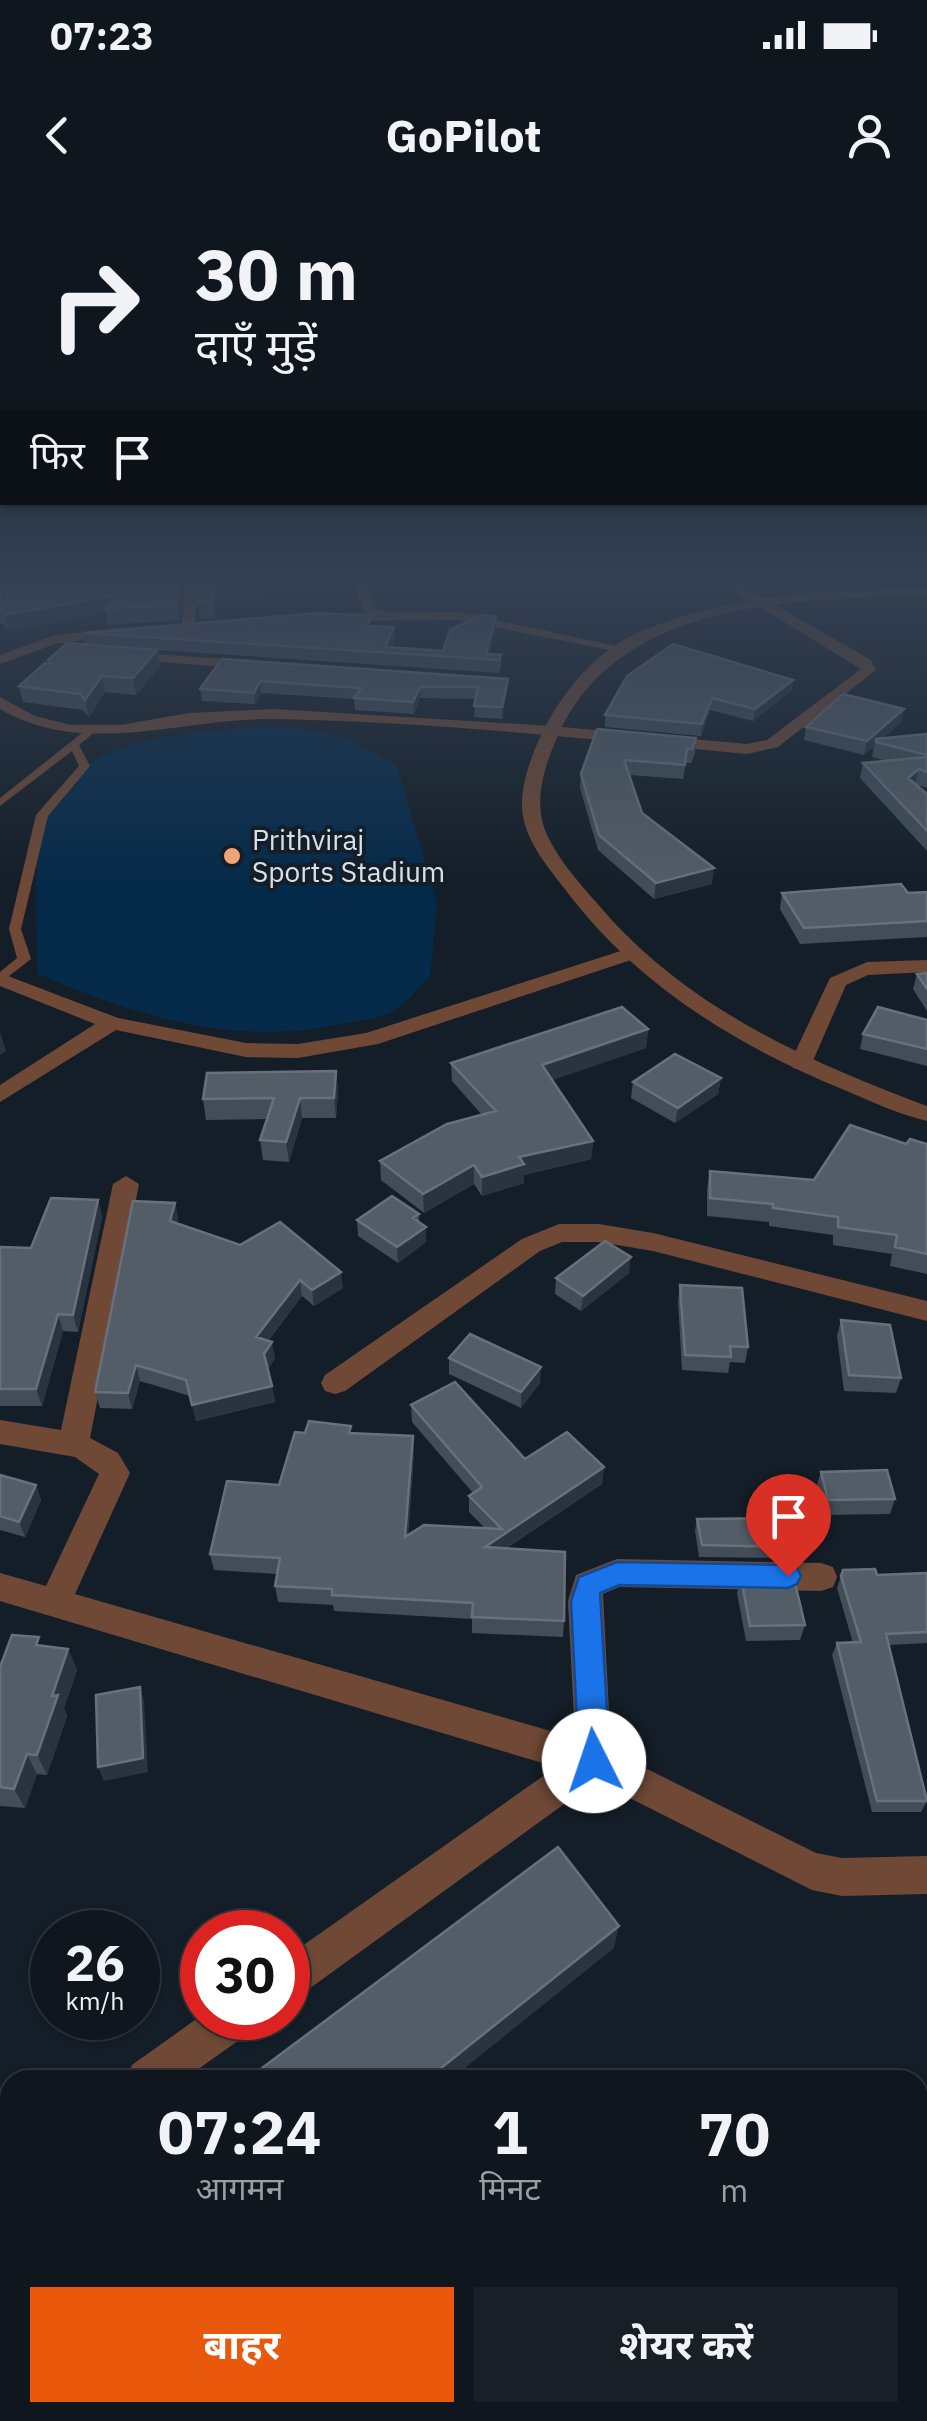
<!DOCTYPE html>
<html lang="hi">
<head>
<meta charset="utf-8">
<style>
	body { margin:0; font-family:"IBM Plex Sans","Noto Sans Devanagari",sans-serif; background:#181f27; color:#f1f3f6; height:100vh; display:flex; flex-direction:column; font-size:38px; white-space:nowrap }
	* { box-sizing:border-box; margin:0 }
	p { font-size:32px; color:#9b9fa4 }
	.icon { flex:none; width:55px; height:55px; fill:none; stroke:currentColor; stroke-width:2; stroke-linecap:round; stroke-linejoin:round }
	.map { position:relative; flex:1; overflow:hidden }
	.drawer { position:absolute; left:0px; top:1870px; width:928px; height:352px; display:flex; flex-direction:column; background:#0f161e; border-radius:30px 30px 0 0; box-shadow:0 2px 8px #0004,0 0 0 2px #2f353c }
	.drawer>* { flex:none }
	.guide { position:absolute; left:0px; top:0px; width:928px; height:305px; box-shadow:0 2px 8px #0004,0 0 0 2px #2f353c; background:#0f161e; color:#f1f3f6; overflow:hidden }
	.speed { position:absolute; left:30px; top:1710px; display:flex; gap:20px; font-size:50px; font-weight:700; text-align:center }
	.speed>* { display:grid; place-content:center; width:130px; height:130px; border-radius:50%; background:#0f161e; box-shadow:0 2px 8px #0004,0 0 0 2px #2f353c; line-height:1 }
	.speed small { font-size:25px; font-weight:400 }
	.speed .limit { border:15px solid #d22; background:#fff; color:#111 }
	.pin { position:absolute; display:grid; place-items:center; width:85px; height:85px; color:#fff; margin:-102px -42px; border-radius:50% 50% 50% 0; rotate:-45deg; box-shadow:0 0 10px #0007 }
	.pin .icon { rotate:45deg }
	.me { position:absolute; width:110px; margin:-55px; rotate:356deg; stroke-linejoin:round; filter:drop-shadow(0 0 8px #0008) }
	.turn { display:flex; align-items:center; gap:35px; height:210px; padding:0 30px; font-size:45px }
	.turn .icon { width:130px; height:130px; stroke-width:2.5 }
	.turn b { display:block; font-size:70px; line-height:85px }
	.then { display:flex; align-items:center; height:95px; padding:0 30px; background:#0003; gap:20px; font-size:38px }
	.eta { display:flex; justify-content:space-evenly; align-items:center; height:170px; text-align:center }
	.eta b { font-size:60px; font-weight:700; line-height:70px }
	.action { display:flex; gap:20px; margin-top:auto; padding:20px 30px }
	.action a { flex:1; height:115px; border-radius:0px; background:#ea580c; color:#fff; font-size:40px; font-weight:700; line-height:115px; text-align:center }
	.action a+a { background:#181f27; color:#f1f3f6 }
	.status { display:flex; justify-content:space-between; align-items:center; height:70px; padding:0 50px; background:#0f161e; direction:ltr }
	.status svg { height:28px; fill:currentColor }
	header { display:flex; justify-content:space-between; align-items:center; height:130px; padding:0 30px; background:#0f161e; font-size:45px; font-weight:700 }
	.map>svg:first-child { display:block }
</style>
</head>
<body>
<div class="status"><b>07:23</b><svg viewBox="0 0 49 12"><path d="M0 12V9h3v3zM5 12V6h3v6zM10 12V3h3v9zM15 12V0h3v12zM26 1h20v11H26zM47 4h2v5h-2z"/></svg></div>
<header><svg class="icon" aria-label="back" viewBox="0 0 24 24"><path d="M15 5l-7 7 7 7"/></svg>GoPilot<svg class="icon" aria-label="person" viewBox="0 0 24 24"><circle cx="12" cy="8" r="4"/><path d="M4 21q1-7 8-7t8 7"/></svg></header>
<div class="map">
<svg width="927" height="2221" viewBox="0 0 927 2221">
	<rect width="100%" height="100%" fill="#141e28"/>
	<!-- green -->
	<path fill="#052a4a" d="M264,526C325,531 344,532 397,566L437,703L430,777C419,787 404,806 390,813C377,819 359,820 345,823C237,848 136,816 38,774C36,745 33,625 46,605C92,533 188,535 264,526Z"/>
	<g fill="none" stroke-linecap="round" stroke-linejoin="round">
		<!-- service -->
		<path fill="#6f4936" fill-rule="evenodd" d="M87,529L96,531L79,545L90,566L48,616L21,729L31,759L0,783V772L17,758L9,729L36,615L79,566L72,551L0,606V598Z"/>
		<!-- minor -->
		<path fill="#6f4936" fill-rule="evenodd" d="M170,378H184L199,390L194,429L182,426L185,391Z
			M351,378H364L378,411L458,412L626,448L619,452L458,420L314,421L312,418L319,414L364,412Z
			M713,378H728L871,460L876,470L778,547L747,554C591,539 433,522 276,519C182,517 86,559 0,509V497L35,516L71,525H120L189,513L274,509L552,526L747,544L767,540L861,469Z
			M117,428L122,429V435L55,444L0,464V455L52,436Z
			M121,452L257,461L264,465L257,469L116,459V453Z
			M630,748L640,754L637,758L378,844L298,858L246,857L116,830L0,902V885L95,824L0,786V773L118,818L246,843L298,844L366,833Z
			M927,760V772L868,775L846,785L812,863L801,870L793,868L790,863L830,778L867,762Z
			M126,976L139,984L90,1238L118,1253L130,1273L75,1394L575,1538L568,1401L576,1375L617,1359L821,1363L833,1367L837,1377L833,1387L821,1391L619,1387L603,1394L611,1551L816,1653L842,1658L927,1656V1694L842,1696L812,1690L596,1581L302,1794L288,1800V1756L556,1567L0,1401V1373L46,1386L99,1274L75,1257L0,1244V1220L61,1230L113,984Z
			M559,1024H599L653,1033L927,1101V1121L653,1051L599,1042H562L540,1051L345,1191L335,1194L325,1191L321,1183L325,1175L522,1039Z
			M202,1815L255,1818L249,1833L183,1880H126L132,1865Z
			M10,1934V1978L0,1981V1937Z
			M927,2108V2157L918,2161V2112Z
			M38,2212H87V2221H37Z
			M752,2212H812L809,2221H748Z"/>
		<!-- tertiary -->
		<path fill="#6f4936" fill-rule="evenodd" d="M927,388V396C796,399 615,398 556,540C543,570 533,604 547,635C559,660 578,682 596,702C682,805 803,860 927,906V921C898,914 870,901 842,889C733,844 635,783 564,688C548,667 528,644 523,616C518,588 532,554 544,529C566,487 599,448 644,430C732,394 833,390 927,388Z"/>
	</g>
	<!-- wall -->
	<path fill="#424d58" d="M0,378H179L181,393L179,420L108,425L106,413L9,431L0,422Z
		M189,378H291L284,392L215,400V418L200,419L198,403L199,385Z
		M372,426L394,427L395,440L391,448L443,451L496,430L489,454L501,455V468L499,473L158,450L160,466L136,495L105,492L89,517L83,510L23,502L19,486L48,463V460L85,445L83,433Z
		M222,459L508,479L507,491L502,519L474,517L475,499L420,498L414,514L355,510L354,499L261,493L255,504L202,501L200,489Z
		M793,480L791,491L753,521L710,510L701,536L605,527V515Z
		M901,522L883,538L927,534V588L915,584L927,594V651L860,578L863,563L888,561L872,557L874,546L864,555L804,540L806,527Z
		M696,538L695,553L691,563H686L683,579L629,575L642,613L712,684L654,699L598,650L580,588L581,574Z
		M927,692V737L800,744L780,709L782,693Z
		M927,773V811L913,789L917,774Z
		M927,820V866L860,849L863,834Z
		M648,829L646,848L552,880L593,941L591,959L524,975V983L482,996L474,984L424,1013L381,980L380,961L482,915L452,881L451,863Z
		M336,871L338,891L336,918H302L289,962L263,960L260,940L267,919L206,920L203,899Z
		M721,878L718,894L675,923L631,898L633,882Z
		M906,944H927V1074L890,1066L892,1054L833,1045V1035L769,1026V1022L707,1016V989L710,971L814,980Z
		M98,1000L102,1017L78,1132L63,1131L42,1206H0V1047L31,1048Z
		M175,1003L178,1019L177,1023L343,1088L314,1106L302,1096L268,1141L275,1158L268,1169L275,1202L196,1221L190,1196L140,1181L132,1209L100,1208L95,1192Z
		M419,1014V1023L426,1042L398,1063L358,1036L357,1020Z
		M629,1073L581,1111L555,1094L556,1078Z
		M680,1085L748,1147L745,1163L730,1162L728,1173L682,1170L678,1101Z
		M841,1120L901,1178L896,1193L844,1191L837,1136Z
		M449,1158L540,1183L521,1208L449,1174Z
		M411,1205L525,1259L604,1267L602,1284L507,1348L564,1421L563,1437L472,1433V1419L334,1411L333,1405L278,1402L275,1386L277,1374L214,1370L210,1354L279,1285L305,1233H351L413,1236L414,1253L408,1336L485,1328L469,1312V1296L473,1293L412,1222Z
		M821,1272L895,1299L890,1314L823,1315L816,1287Z
		M0,1275L36,1285L41,1300L25,1337L0,1330Z
		M697,1319L784,1347L781,1358L699,1357L695,1331Z
		M843,1370L877,1375L927,1373V1443L889,1445L927,1601L921,1612H872L832,1455L837,1443H853L837,1388Z
		M741,1378L805,1425L800,1440L746,1441L737,1393Z
		M43,1446L68,1449L77,1470L64,1508L67,1516L47,1575L37,1574L25,1608L0,1606V1467Z"/>
	<!-- shaded-wall -->
	<path fill="#29343e" d="M179,378L181,393L179,420L176,405Z
		M275,378H291L284,392L215,400V418L213,384Z
		M122,394L105,409L106,413L9,431L5,415Z
		M496,417V430L488,459L486,454Z
		M394,427L395,440L389,453L385,447Z
		M157,450L160,466L136,495L133,478Z
		M102,476L105,492L89,517L85,500Z
		M508,479L507,491L502,519V507Z
		M793,480L791,491L753,521L755,509Z
		M260,481L261,493L255,504L254,493Z
		M420,487V498L414,514L413,502Z
		M712,498L710,510L701,536L702,524Z
		M904,509L901,522L877,543L876,539L874,546L864,555L867,541Z
		M919,569L915,584L908,578Z
		M714,668L712,684L654,699L656,683Z
		M648,829L646,848L541,884L542,865Z
		M0,832L6,851L0,855Z
		M336,871L338,891L336,918L334,898Z
		M721,878L718,894L675,923L678,908Z
		M300,898L302,918L289,962L286,942Z
		M593,941L591,959L524,975V983L482,996V977L519,957Z
		M474,965V984L424,1013L423,994Z
		M98,1000L102,1017L78,1132L73,1115Z
		M175,1003L178,1019L173,1037L170,1021Z
		M426,1027V1042L398,1063L397,1047Z
		M631,1057L629,1073L581,1111L583,1096Z
		M341,1072L343,1088L314,1106L312,1090Z
		M300,1080L302,1096L258,1153L256,1137Z
		M58,1114L63,1131L42,1206L36,1189Z
		M272,1142L275,1158L267,1170L264,1154Z
		M136,1165L140,1181L132,1209L128,1193Z
		M541,1167L540,1183L521,1208V1192Z
		M272,1186L275,1202L196,1221L192,1205Z
		M413,1236L414,1253L406,1354L405,1337Z
		M604,1267L602,1284L484,1363L485,1347Z
		M36,1285L41,1300L25,1337L19,1322Z
		M68,1449L77,1470L64,1508L67,1516L47,1575L37,1555L52,1496Z
		M140,1487L144,1501L148,1572L104,1581L98,1567Z
		M27,1554L37,1574L25,1608L14,1589Z
		M619,1726L614,1748L450,1880H426Z"/>
	<!-- building -->
	<path fill="#535d67" stroke="#68717b" stroke-width="2.5" d="M0,378H179L176,405L105,409L122,394L5,415L0,410V387L4,385L0,383Z
		M199,378H275L213,384V402L198,403Z
		M318,413L372,416L367,426L394,427L385,447L443,451L450,430L481,415L496,417L486,454L501,455L499,460L83,433Z
		M67,443L157,450L133,478L102,476L85,500L80,494L19,486L45,463L51,464L48,460Z
		M673,444L793,480L755,509L712,498L702,524L605,515L627,476Z
		M222,459L508,479L502,507L474,506L478,487H420L413,502L354,498L361,488L260,481L254,493L200,489Z
		M843,494L904,509L867,541L806,527Z
		M597,529L696,538L692,549L687,548L685,565L624,560L642,613L714,668L656,683L599,635L581,574Z
		M927,534V555L876,542V539Z
		M927,557V572L919,569L908,578L927,594V631L863,563Z
		M901,684L908,693L927,692V721L804,728L782,693Z
		M927,773V789L917,774Z
		M622,807L648,829L542,865L593,941L519,957L524,964L482,977L474,965L423,994L380,961L447,924L496,911L451,863Z
		M878,807L927,820V849L863,834Z
		M675,854L721,878L678,908L633,882Z
		M336,871L334,898H300L286,942L260,940L274,898L203,899L207,873Z
		M850,925L906,944L910,939L927,944V1054L895,1047L897,1035L838,1027V1017L773,1008V1004L710,998V971L814,980Z
		M392,996L419,1014L413,1018L426,1027L397,1047L357,1020Z
		M51,998L98,1000L73,1115L58,1114L36,1189H0V1047L31,1048Z
		M133,1001L175,1003L170,1021L240,1045L280,1022L341,1072L312,1090L300,1080L256,1137L272,1142L264,1154L272,1186L192,1205L186,1180L136,1165L128,1193L95,1192Z
		M605,1041L631,1057L583,1096L556,1078Z
		M680,1085L742,1088L748,1147L730,1146L731,1157L685,1155Z
		M841,1120L890,1125L901,1178L849,1175Z
		M470,1134L541,1167L521,1192L449,1158Z
		M455,1182L525,1259L567,1232L604,1267L485,1347L565,1352L564,1421L472,1417L473,1403L332,1395V1389L275,1386L280,1358L210,1354L227,1281L279,1285L295,1232L305,1233L309,1221L351,1226L349,1233L413,1236L405,1337L424,1325L502,1329L469,1296L482,1287L411,1205Z
		M887,1270L895,1299L828,1300L821,1272Z
		M0,1275L36,1285L19,1322L0,1316Z
		M778,1318L784,1347L702,1345L697,1319Z
		M875,1369L877,1375L927,1373V1432L886,1434L927,1601H877L837,1443L861,1442L841,1376L843,1370Z
		M741,1378L794,1379L805,1425L750,1426Z
		M12,1435L39,1437L36,1445L68,1449L52,1496L58,1495L37,1555L27,1554L14,1589L0,1587V1467Z
		M140,1487L143,1558L98,1567L96,1495Z
		M558,1647L619,1726L426,1880H246Z"/>
	<!-- sky -->
	<linearGradient id="sky" x2="0" y2="1"><stop stop-color="#0b1016"/><stop offset="0.55" stop-color="#344153"/><stop offset="1" stop-color="#344153" stop-opacity="0"/></linearGradient>
	<rect width="927" height="689" fill="url(#sky)"/>
	<!-- route -->
	<path fill="#1a73e8" stroke="#114b97" stroke-width="2.5" d="M617,1362L788,1365L797,1368L801,1376L797,1384L788,1388L619,1385L600,1393L610,1561L605,1571L594,1575L584,1571L579,1561L571,1401L579,1377Z"/>
	<!-- markers -->
	<circle fill="#f0a27a" stroke="#141e28" stroke-width="4" cx="232" cy="656" r="10"/>
	<g text-anchor="middle" stroke-width="8" stroke-linejoin="round" paint-order="stroke">
		<!-- far-poi labels -->
		<g font-size="28" fill="#d9e0e7" stroke="#141e28" text-anchor="start">
			<text x="252" y="650">Prithviraj<tspan x="252" dy="32">Sports Stadium</tspan></text>
		</g>
	</g>
</svg>
<div class="speed"><div>26<small>km/h</small></div><div class="limit">30</div></div>
<div class="pin" style="left:788px;top:1376px;background:#d93025"><svg class="icon" aria-label="arrive" viewBox="0 0 24 24"><path d="M6 21V4h12l-3 4 3 4H6"/></svg></div>
<svg class="me" style="left:594px;top:1561px" viewBox="-20 -20 40 40"><circle r="19" fill="#fff"/><path d="M0-13L10 11 0 6-10 11z" fill="#1a73e8"/></svg>
<div class="guide">
<div class="turn"><svg class="icon" aria-label="right" viewBox="0 0 24 24"><path d="M7 20v-9h11M14 6l5 5-5 5"/></svg><div><b>30 m</b>दाएँ मुड़ें</div></div>
<div class="then">फिर<svg class="icon" aria-label="arrive" viewBox="0 0 24 24"><path d="M6 21V4h12l-3 4 3 4H6"/></svg></div>
</div>
<section class="drawer">
<div class="eta">
<div><b>07:24</b><p>आगमन</p></div>
<div><b>1</b><p>मिनट</p></div>
<div><b>70</b><p>m</p></div>
</div>
<div class="action"><a>बाहर</a><a>शेयर करें</a></div>
</section>
</div>
</body>
</html>
